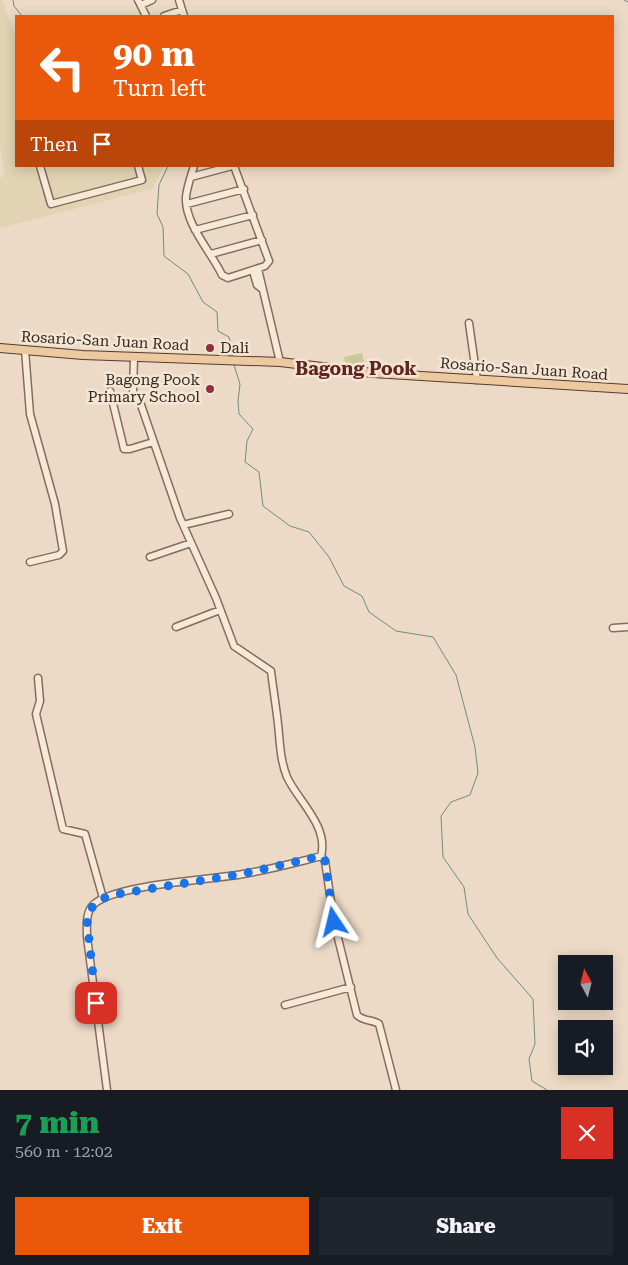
<!DOCTYPE html>
<html lang="en">
<head>
<meta charset="utf-8">
<style>
	body { margin:0; font-family:"Roboto Serif",serif; background:#20242c; color:#f1f3f6; height:100vh; display:flex; flex-direction:column; font-size:19px; white-space:nowrap }
	* { box-sizing:border-box; margin:0 }
	p { font-size:16px; color:#9ea1a6 }
	.icon { flex:none; width:28px; height:28px; fill:none; stroke:currentColor; stroke-width:2; stroke-linecap:round; stroke-linejoin:round }
	.map { position:relative; height:1090px; overflow:hidden }
	.details { display:flex; flex-direction:column; background:#171b24; flex:1 }
	.details>* { flex:none }
	.hud { position:absolute; left:15px; top:15px; width:599px; height:152px; border-radius:0px; box-shadow:0 2px 12px #0003; background:#ea580c; color:#fff; overflow:hidden }
	.needle { width:32px; rotate:353deg }
	.fabs { position:absolute; left:558px; top:955px; display:grid; gap:10px }
	.fabs a { display:grid; place-items:center; width:55px; height:55px; border-radius:0px; background:#171b24; box-shadow:0 2px 12px #0003; font-size:25px }
	.pin { position:absolute; display:grid; place-items:center; width:42px; height:42px; color:#fff; margin:-21px; border-radius:10px; box-shadow:0 2px 8px #0006 }
	.me { position:absolute; width:55px; margin:-28px; rotate:350deg; stroke-linejoin:round; filter:drop-shadow(0 0 4px #0008) }
	.turn { display:flex; align-items:center; gap:18px; height:105px; padding:0 15px; font-size:22px }
	.turn .icon { width:65px; height:65px; stroke-width:2.5 }
	.turn b { display:block; font-size:35px; line-height:42px }
	.then { display:flex; align-items:center; height:48px; padding:0 15px; background:#0003; gap:10px; font-size:19px }
	.round { display:grid; place-items:center; flex:none; width:52px; height:52px; border-radius:0px; background:#20242c }
	.summary { display:flex; align-items:center; justify-content:space-between; height:85px; padding:0 15px }
	h1 { font-size:30px; font-weight:800; line-height:38px; color:#1e9e55 }
	.action { display:flex; gap:10px; margin-top:auto; padding:10px 15px }
	.action a { flex:1; height:58px; border-radius:0px; background:#ea580c; color:#fff; font-size:20px; font-weight:800; line-height:58px; text-align:center }
	.action a+a { background:#20242c; color:#f1f3f6 }
	.map>svg:first-child { display:block }
</style>
</head>
<body>
<div class="map">
<svg width="628" height="1090" viewBox="0 0 628 1090">
	<rect width="100%" height="100%" fill="#ecdac6"/>
	<!-- farmland -->
	<path fill="#e1d3b3" d="M0,0H2L16,37V166H164L152,189L0,228V178L4,176L0,144Z"/>
	<!-- green -->
	<path fill="#c9c89a" d="M362,353L364,362L346,366L344,357Z"/>
	<g fill="none" stroke-linecap="round" stroke-linejoin="round">
		<!-- stream -->
		<path stroke="#6e8d81" stroke-width="1" d="M13,0L14,6L22,16
			M624,0L628,2
			M168,166L159,185L157,214L163,227L164,256L188,274L203,302L217,312L218,331L229,337L233,356
			M234,365L240,384L238,401L239,414L253,429L247,441L245,462L259,472L263,506L290,526L309,532L329,557L344,586L362,596L369,612L396,631L433,637L456,675L475,747L478,773L470,795L451,802L441,816L443,857L464,887L468,914L497,958L533,999L535,1044L529,1059L532,1081L547,1090"/>
		<!-- minor casing -->
		<g stroke="#866c5c" stroke-width="9">
			<path id="minor" d="M138,0L146,16
				M179,0L184,16
				M141,5L152,0
				M164,16L182,10
				M40,166L51,204L142,180L138,166
				M194,166C191,176 187,187 186,197C184,223 212,253 222,275L228,278L265,266L269,261L234,166
				M191,177L232,166
				M187,204L244,189
				M195,230L253,215
				M211,254L262,240
				M258,269L280,362
				M253,271L257,285L262,289
				M469,323L477,380
				M25,350L30,414L55,504L63,551L59,555L30,562
				M110,391L124,449H130L153,442
				M183,525L229,514
				M150,557L191,543
				M176,627L220,610
				M613,628L628,627
				M38,678L40,701L36,714L63,829L85,834L103,898
				M321,856L325,861L334,922L357,1015C364,1022 372,1019 379,1024L396,1090
				M285,1005L351,987
				M107,1090L87,937C87,926 85,912 94,904C117,884 210,880 243,874C267,870 290,864 314,858L321,856C329,826 298,801 287,777C280,760 280,742 278,724C276,706 273,688 271,671L234,646L216,598L180,518L141,405L133,393L134,357"/>
		</g>
		<!-- major casing -->
		<g stroke="#543b30" stroke-width="10">
			<path id="major" d="M0,348L83,355L280,362L373,373L628,389"/>
		</g>
		<!-- minor -->
		<use href="#minor" stroke="#f7e9d8" stroke-width="6"/>
		<!-- major -->
		<use href="#major" stroke="#edc9a0" stroke-width="8"/>
	</g>
	<g fill="none" stroke-linecap="round" stroke-linejoin="round">
		<!-- route -->
		<path stroke="#1a73e8" stroke-width="9" stroke-dasharray="0 16.2" d="M96,1003L87,921L93,905L104,898L117,894L242,874L321,856L325,861L334,922"/>
	</g>
	<!-- markers -->
	<g fill="#923040" stroke="#f4e6d5" stroke-width="2">
		<circle cx="210" cy="348" r="5"/>
		<circle cx="210" cy="389" r="5"/>
	</g>
	<g text-anchor="middle" stroke-width="5" stroke-linejoin="round" paint-order="stroke">
		<!-- street labels -->
		<g font-size="15" fill="#37271f" stroke="#f4e6d5">
			<text transform="translate(105 341) rotate(3)" y="5">Rosario-San Juan Road</text>
			<text transform="translate(524 369) rotate(4)" y="5">Rosario-San Juan Road</text>
		</g>
		<!-- poi labels -->
		<g font-size="15" fill="#37271f" stroke="#f4e6d5" text-anchor="start">
			<text x="220" y="353">Dali</text>
			<text x="200" y="385" text-anchor="end">Bagong Pook<tspan x="200" dy="17">Primary School</tspan></text>
		</g>
		<!-- quarter labels -->
		<g font-size="18" font-weight="bold" fill="#612521" stroke="#f4e6d5">
			<text x="356" y="375">Bagong Pook</text>
		</g>
	</g>
</svg>
<div class="fabs">
<a><svg class="needle" viewBox="-14 -14 28 28"><path d="M0-13l5 13h-10z" fill="#e53935"/><path d="M0 13l5-13h-10z" fill="#9ea1a6"/></svg></a>
<a><svg class="icon" aria-label="sound" viewBox="0 0 24 24"><path d="M4 9h4l5-4v14l-5-4H4zM17 9q2 3 0 6"/></svg></a>
</div>
<div class="pin" style="left:96px;top:1003px;background:#d93025"><svg class="icon" aria-label="arrive" viewBox="0 0 24 24"><path d="M6 21V4h12l-3 4 3 4H6"/></svg></div>
<svg class="me" style="left:334px;top:922px" viewBox="-20 -20 40 40"><path d="M0-17L14 15 0 8-14 15z" fill="#1a73e8" stroke="#fff" stroke-width="4"/></svg>
<div class="hud">
<div class="turn"><svg class="icon" aria-label="left" viewBox="0 0 24 24"><path d="M17 20v-9H6M10 6l-5 5 5 5"/></svg><div><b>90 m</b>Turn left</div></div>
<div class="then">Then<svg class="icon" aria-label="arrive" viewBox="0 0 24 24"><path d="M6 21V4h12l-3 4 3 4H6"/></svg></div>
</div>
</div>
<section class="details">
<div class="summary"><div><h1>7 min</h1><p>560 m · 12:02</p></div><a class="round" style="background:#d93025;color:#fff"><svg class="icon" aria-label="close" viewBox="0 0 24 24"><path d="M6 6l12 12M18 6L6 18"/></svg></a></div>
<div class="action"><a>Exit</a><a>Share</a></div>
</section>
</body>
</html>
